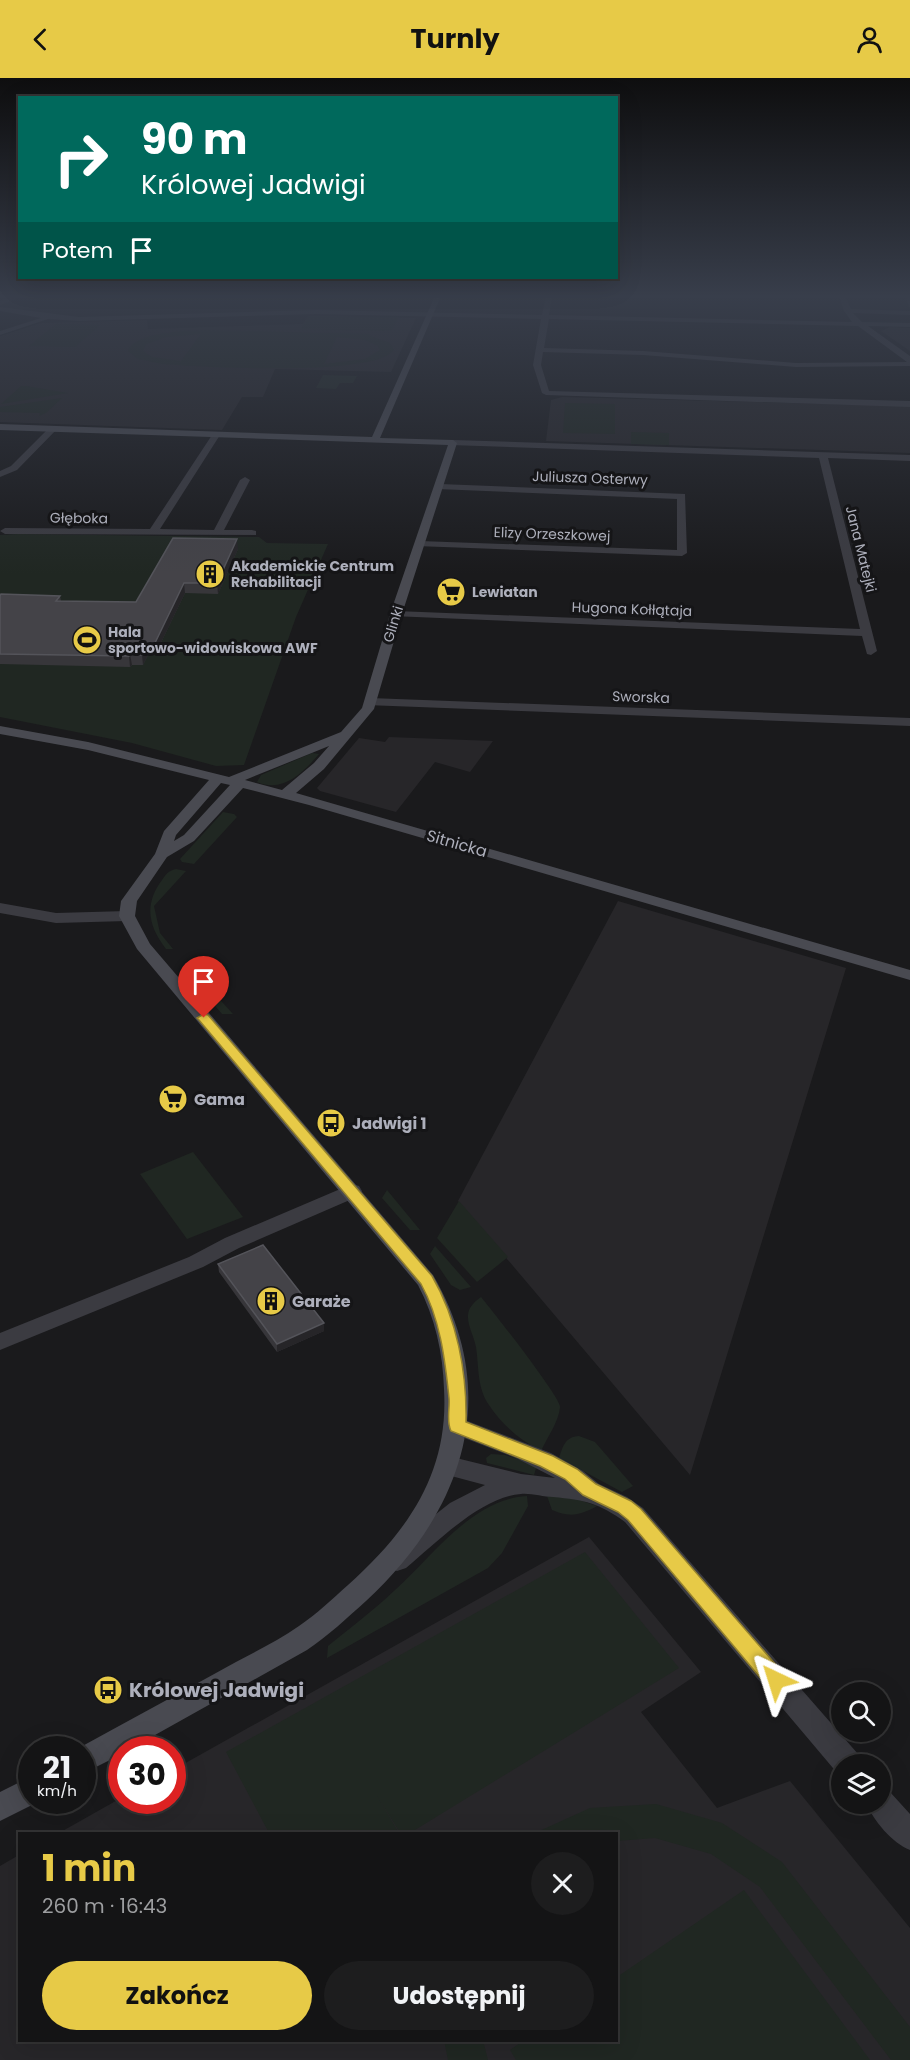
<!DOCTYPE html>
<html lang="pl">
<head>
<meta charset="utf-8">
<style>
	body { margin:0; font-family:Poppins,sans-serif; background:#1d1d1e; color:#f1f3f6; height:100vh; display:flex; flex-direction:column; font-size:22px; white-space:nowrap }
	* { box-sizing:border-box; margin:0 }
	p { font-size:20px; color:#9d9ea0 }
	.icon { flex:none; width:33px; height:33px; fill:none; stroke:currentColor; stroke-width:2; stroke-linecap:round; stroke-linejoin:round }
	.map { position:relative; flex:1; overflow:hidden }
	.drawer { position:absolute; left:18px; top:1754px; width:600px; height:210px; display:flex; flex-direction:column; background:#141415; border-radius:0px; box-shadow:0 6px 24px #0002,0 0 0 2px #333334 }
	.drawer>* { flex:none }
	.guide { position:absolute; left:18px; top:18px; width:600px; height:183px; border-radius:0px; box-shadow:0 6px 24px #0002,0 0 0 2px #333334; background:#00695c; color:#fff; overflow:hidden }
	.buttons { position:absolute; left:831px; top:1604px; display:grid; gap:12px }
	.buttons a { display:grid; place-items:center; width:60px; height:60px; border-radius:50%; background:#141415; box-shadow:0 6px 24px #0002,0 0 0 2px #333334; font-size:30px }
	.speed { position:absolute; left:18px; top:1658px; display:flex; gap:12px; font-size:30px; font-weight:700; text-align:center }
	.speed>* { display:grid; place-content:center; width:78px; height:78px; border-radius:50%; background:#141415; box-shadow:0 6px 24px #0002,0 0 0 2px #333334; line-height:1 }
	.speed small { font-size:15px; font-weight:400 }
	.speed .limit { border:9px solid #d22; background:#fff; color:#111 }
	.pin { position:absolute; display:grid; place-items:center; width:51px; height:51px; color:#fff; margin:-62px -26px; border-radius:50% 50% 50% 0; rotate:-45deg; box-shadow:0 0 6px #0007 }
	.pin .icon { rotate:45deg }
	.me { position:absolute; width:66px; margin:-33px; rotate:319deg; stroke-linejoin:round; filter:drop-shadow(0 0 4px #0008) }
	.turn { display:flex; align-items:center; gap:21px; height:126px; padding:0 24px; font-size:27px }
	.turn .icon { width:78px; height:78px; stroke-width:2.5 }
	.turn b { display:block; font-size:42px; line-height:51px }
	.then { display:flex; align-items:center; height:57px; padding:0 24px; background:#0003; gap:12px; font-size:22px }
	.round { display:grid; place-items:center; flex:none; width:63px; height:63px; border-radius:32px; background:#1d1d1e }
	.head { display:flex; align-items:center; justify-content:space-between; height:102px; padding:0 24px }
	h1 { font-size:36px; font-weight:700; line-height:45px; color:#e7ca47 }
	.action { display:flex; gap:12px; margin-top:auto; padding:12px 24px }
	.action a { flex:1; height:69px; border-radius:36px; background:#e7ca47; color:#111; font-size:24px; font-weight:700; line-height:69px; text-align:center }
	.action a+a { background:#1d1d1e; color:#f1f3f6 }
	header { display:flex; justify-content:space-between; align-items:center; height:78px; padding:0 24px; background:#e7ca47; color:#111; font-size:27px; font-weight:700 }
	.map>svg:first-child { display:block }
</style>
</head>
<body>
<header><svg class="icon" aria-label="back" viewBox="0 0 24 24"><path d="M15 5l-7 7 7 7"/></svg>Turnly<svg class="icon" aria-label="person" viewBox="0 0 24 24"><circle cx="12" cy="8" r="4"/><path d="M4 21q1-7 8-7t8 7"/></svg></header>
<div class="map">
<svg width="910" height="1982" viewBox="0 0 910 1982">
	<rect width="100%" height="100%" fill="#1a1a1c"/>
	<!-- built -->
	<path fill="#272629" d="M308,238L416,240L391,294L275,291L263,319H242L222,352L0,344V258L41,245L147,242L148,251L303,246Z
		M890,249L910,250V273L881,253Z
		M562,319L910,328V375L546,363L551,322Z
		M389,659L493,663L470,694L435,684L396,734L320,713L317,710L359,660L385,664Z
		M618,823L846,890L690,1397L458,1123Z
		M589,1459L701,1594L641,1634L717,1730L790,1703L910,1850V1982H0V1788L19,1777L20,1962H616V1755H59L121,1720L172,1722L173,1692Z"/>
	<!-- green -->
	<path fill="#202722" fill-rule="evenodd" d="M309,238L398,239L393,251L384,253L301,251Z
		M56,246L100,247L75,269L29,268Z
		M203,252L370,256V258L390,265L394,272C375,299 200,289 163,286L138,281L128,273C134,254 186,253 203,252ZM201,256L181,283L152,279L143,273L146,266L167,259ZM337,259L365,262L378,268L380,272L365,281L324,286Z
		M323,297L357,298L353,305H340L336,311L316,310Z
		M21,308H26L68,315L1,326Z
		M62,320L46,335L39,338L40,335L0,334V329Z
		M565,325L615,326V356L563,355Z
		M631,354L669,355V367L631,366Z
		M17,456L259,459L267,465L328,466L296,539L244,687L216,688L132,665L0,639V457Z
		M312,675L319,676C303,695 283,715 257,704L261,697Z
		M223,734L234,736L237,739L194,786L182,784L180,781Z
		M176,791L186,793L154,828L160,855L173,871H166C148,848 144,826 162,802C166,796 168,793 176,791Z
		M200,903H203L233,936H222L198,908Z
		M193,1074L243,1139L187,1161L140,1096Z
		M387,1112L420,1152H410L382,1120Z
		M459,1123L508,1179L477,1204L437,1160Z
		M435,1168L471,1209L460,1212L451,1207L430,1176Z
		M481,1219C492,1232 561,1320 560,1329C559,1343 547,1360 541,1373C520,1362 502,1347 489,1327C477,1310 479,1289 476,1269C474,1259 467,1246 468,1237C468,1230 475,1223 481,1219Z
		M579,1358L595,1364L633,1408L622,1414L559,1380C563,1368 565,1359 579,1358Z
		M491,1376L505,1377L537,1387L534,1397L487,1385L486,1380Z
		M527,1418L528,1428L502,1475L488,1490L327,1580L328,1568C350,1550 374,1532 395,1512C433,1478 472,1421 527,1418Z
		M547,1418L573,1420L597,1428C581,1437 570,1440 552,1432Z
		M585,1474L679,1590L410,1755H400L376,1716L399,1755H269L226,1674Z
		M656,1726L722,1745L782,1784L910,1949V1982H891L760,1809L711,1776L655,1760L617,1763L616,1755H535L590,1730Z
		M744,1812L870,1982H516L510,1972L524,1962H616L617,1899Z
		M444,1962H483L488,1982H448Z"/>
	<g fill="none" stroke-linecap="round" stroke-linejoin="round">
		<!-- street -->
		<path fill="#3b3b41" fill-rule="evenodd" d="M14,218H24L0,227V223Z
			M546,218H552L549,237L852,244L844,233L839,218H845L851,231L910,233V237L853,235L862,244L910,245V249L868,248L910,278V288L796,289L643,277L543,274L541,287L549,313L910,323V329L546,317L542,315L533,287L541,241L316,236L79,243L48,241L0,257V253L41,240L0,233V229L79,239L316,232L542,237ZM549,241L858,248L907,284L796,285L643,273L544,270Z
			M50,349L57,351L17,392L0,399V393L11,388Z
			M216,354L220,357L160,451L214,452L240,402L245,399L250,402L224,452H252L256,453V457L5,456L0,453L5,450L150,451L212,357Z
			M453,362L910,377V383L828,380L877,573L871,577L867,576L862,558L392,538V534L396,533L860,551L819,380L450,367L449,365Z
			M440,406L685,416L687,475L682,478L416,468L415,466L420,463L677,472V421L437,411V407Z
			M370,620L910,640V648L366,627L364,624Z
			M0,825L56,835L127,833L135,838L127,843L56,845L0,835Z
			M352,1106L359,1108L362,1113L359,1118L239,1170L203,1189L0,1272V1255L189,1179L225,1160Z
			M457,1339L551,1375L583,1393L599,1406L627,1419L643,1430L858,1676L862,1686H842V1697L838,1696L625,1444C599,1425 585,1422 553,1419C543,1419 531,1415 521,1416C481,1419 436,1465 406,1490L397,1493L388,1490L384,1482L388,1474L450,1425L485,1407L440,1395L436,1388L440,1381L448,1378L521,1396L555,1400L518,1381L449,1354L445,1348L449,1342Z
			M880,1710L890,1714L910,1736V1772C892,1765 874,1743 866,1725H880Z"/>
		<!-- secondary -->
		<path fill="#494a51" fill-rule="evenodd" d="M435,218H441L380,360L453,362L457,365L402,536L374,631L324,691L296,715L910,892V902L309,727L243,710L194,763L167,779L137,823L135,838L150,866L433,1197C503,1318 463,1433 366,1523C347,1540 328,1558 307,1572L130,1671H122V1676L82,1696V1671H77C123,1646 170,1620 216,1595C244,1579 273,1566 299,1548C317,1536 332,1521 348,1507C408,1453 449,1395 444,1311C443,1275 435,1239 418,1207L137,871L119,838L121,823L155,776L164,753L209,702L88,672L0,656V648L88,664L229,699L341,654L362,630L390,536L448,367L0,352V346L372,359ZM329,668L314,685L282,712L245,702ZM221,705L230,707L184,757L174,763L176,757Z
			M32,1698V1722H42L0,1743V1714Z"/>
	</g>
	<!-- wall -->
	<path fill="#37363a" d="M905,218H910V229H909Z
		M238,471L218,516L185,515L155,577H148L143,587H132L130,589L0,586V518H60L61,523L136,524Z
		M218,1186L324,1253L277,1274L219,1194Z"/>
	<!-- shaded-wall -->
	<path fill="#262528" d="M237,461L238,471L218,516L217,505Z
		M184,505L185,515L155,577L154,567Z
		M147,566L148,577L143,587L142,577Z
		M130,576L132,587L130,589L129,578Z
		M324,1245V1253L277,1274V1266Z"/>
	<!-- building -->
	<path fill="#444348" stroke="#54545a" stroke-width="1.5" d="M173,460L237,461L217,505H184L154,567L147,566L142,577L130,576L129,578L0,576V518L1,516L60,518L56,523L136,524Z
		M263,1167L324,1245L277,1266L218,1186Z"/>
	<!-- sky -->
	<linearGradient id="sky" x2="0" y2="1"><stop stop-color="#0e0e0f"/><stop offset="0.44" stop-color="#383e4b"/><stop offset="1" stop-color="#383e4b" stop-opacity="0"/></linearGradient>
	<rect width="910" height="496" fill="url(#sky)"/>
	<!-- route -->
	<path fill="#e7ca47" stroke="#96832e" stroke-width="1.5" d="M204,936L208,937L432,1198C457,1241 467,1294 466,1344L553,1378L577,1391L596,1406L631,1423L641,1431L783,1595L786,1602L783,1609L776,1611L768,1609L628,1442L618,1434L583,1417L565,1401L540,1388L451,1353C446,1343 450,1331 449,1320C445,1281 440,1240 421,1206L199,942L197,940Z"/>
	<!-- icons -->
	<defs>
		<g id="building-disc" transform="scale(1.5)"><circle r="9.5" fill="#e7ca47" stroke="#151517"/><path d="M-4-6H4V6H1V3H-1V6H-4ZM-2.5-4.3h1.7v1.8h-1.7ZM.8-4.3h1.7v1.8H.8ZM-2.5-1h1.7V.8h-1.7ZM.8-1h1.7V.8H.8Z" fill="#111"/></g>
		<g id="supermarket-disc" transform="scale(1.5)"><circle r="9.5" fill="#e7ca47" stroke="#151517"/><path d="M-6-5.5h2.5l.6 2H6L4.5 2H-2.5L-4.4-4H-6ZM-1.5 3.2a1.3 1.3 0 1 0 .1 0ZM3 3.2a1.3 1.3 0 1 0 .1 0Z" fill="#111"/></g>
		<g id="stadium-disc" transform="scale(1.5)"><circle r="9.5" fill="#e7ca47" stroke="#151517"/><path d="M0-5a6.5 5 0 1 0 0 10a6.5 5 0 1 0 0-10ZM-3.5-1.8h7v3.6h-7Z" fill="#111"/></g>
		<g id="bus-disc" transform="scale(1.5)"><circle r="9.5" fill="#e7ca47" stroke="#151517"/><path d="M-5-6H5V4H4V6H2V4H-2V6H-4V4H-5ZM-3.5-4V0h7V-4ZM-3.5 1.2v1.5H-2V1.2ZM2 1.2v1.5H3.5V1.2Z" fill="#111"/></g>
	</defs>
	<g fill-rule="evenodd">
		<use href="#building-disc" x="210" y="496"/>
		<use href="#supermarket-disc" x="451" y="514"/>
		<use href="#stadium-disc" x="87" y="562"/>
		<use href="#supermarket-disc" x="173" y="1021"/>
		<use href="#bus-disc" x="331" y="1045"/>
		<use href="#building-disc" x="271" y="1223"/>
		<use href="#bus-disc" x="108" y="1612"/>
	</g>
	<g text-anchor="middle" stroke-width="6" stroke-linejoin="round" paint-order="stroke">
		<!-- far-street labels -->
		<g font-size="14" fill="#adafbb" stroke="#151517">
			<text transform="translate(590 400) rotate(2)" y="5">Juliusza Osterwy</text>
			<text transform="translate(79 440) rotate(1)" y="5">Głęboka</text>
			<text transform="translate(552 456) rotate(2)" y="5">Elizy Orzeszkowej</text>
			<text transform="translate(861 471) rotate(76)" y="5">Jana Matejki</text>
			<text transform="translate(632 531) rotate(2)" y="5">Hugona Kołłątaja</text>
			<text transform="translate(393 546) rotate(-73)" y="5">Glinki</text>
			<text transform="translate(641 619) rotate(2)" y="5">Sworska</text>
		</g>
		<!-- far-poi labels -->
		<g font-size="14" font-weight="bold" fill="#adafbb" stroke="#151517" text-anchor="start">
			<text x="231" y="493">Akademickie Centrum<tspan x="231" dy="16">Rehabilitacji</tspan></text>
			<text x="472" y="519">Lewiatan</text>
			<text x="108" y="559">Hala<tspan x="108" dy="16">sportowo-widowiskowa AWF</tspan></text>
		</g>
		<!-- street labels -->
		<g font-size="16" fill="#adafbb" stroke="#151517">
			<text transform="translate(457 765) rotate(16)" y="6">Sitnicka</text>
		</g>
		<!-- poi labels -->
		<g font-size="16" font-weight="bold" fill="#adafbb" stroke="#151517" text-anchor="start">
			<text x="194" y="1027">Gama</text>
			<text x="352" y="1051">Jadwigi 1</text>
			<text x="292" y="1229">Garaże</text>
		</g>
		<!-- near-poi labels -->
		<g font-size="20" font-weight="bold" fill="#adafbb" stroke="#151517" text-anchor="start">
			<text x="129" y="1619">Królowej Jadwigi</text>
		</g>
	</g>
</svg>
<div class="buttons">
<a><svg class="icon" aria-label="search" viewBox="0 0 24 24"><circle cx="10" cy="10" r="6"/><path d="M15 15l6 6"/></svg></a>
<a><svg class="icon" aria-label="layers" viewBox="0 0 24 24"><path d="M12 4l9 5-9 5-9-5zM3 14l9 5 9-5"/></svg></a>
</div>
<div class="speed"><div>21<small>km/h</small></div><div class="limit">30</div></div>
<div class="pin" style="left:204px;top:940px;background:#d93025"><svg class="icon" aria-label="arrive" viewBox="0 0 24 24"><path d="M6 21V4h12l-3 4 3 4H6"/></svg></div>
<svg class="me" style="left:776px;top:1602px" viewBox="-20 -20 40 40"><path d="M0-17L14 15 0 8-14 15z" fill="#e7ca47" stroke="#fff" stroke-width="4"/></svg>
<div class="guide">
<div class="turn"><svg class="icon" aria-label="right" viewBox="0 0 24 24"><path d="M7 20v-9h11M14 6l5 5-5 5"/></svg><div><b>90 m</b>Królowej Jadwigi</div></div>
<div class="then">Potem<svg class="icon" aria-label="arrive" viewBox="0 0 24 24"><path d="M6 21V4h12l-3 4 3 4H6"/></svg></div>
</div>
<section class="drawer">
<div class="head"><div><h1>1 min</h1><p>260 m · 16:43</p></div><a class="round"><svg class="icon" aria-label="close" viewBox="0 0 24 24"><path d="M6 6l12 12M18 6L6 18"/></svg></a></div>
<div class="action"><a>Zakończ</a><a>Udostępnij</a></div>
</section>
</div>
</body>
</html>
